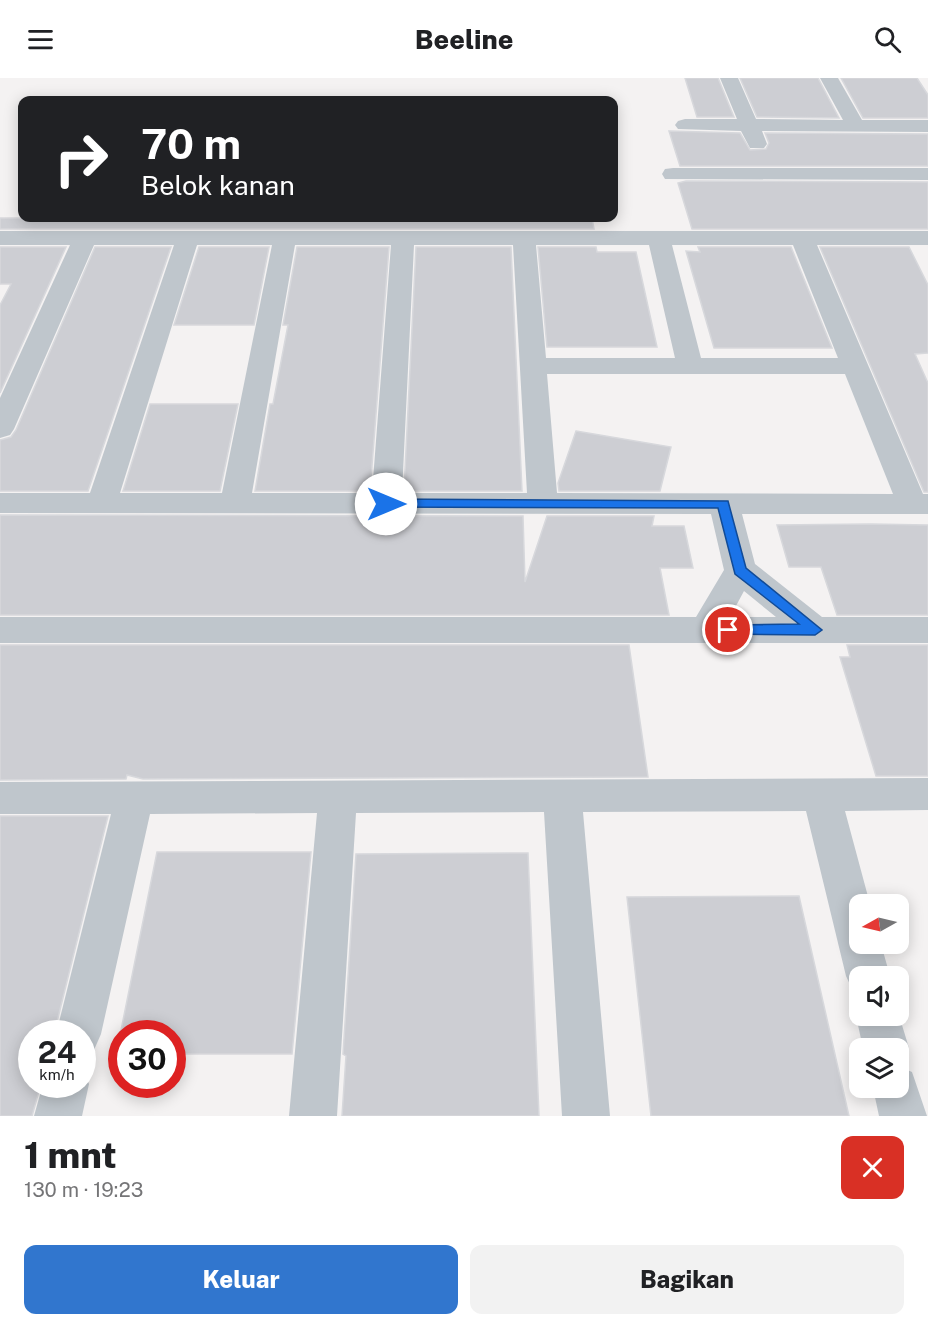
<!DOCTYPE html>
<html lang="id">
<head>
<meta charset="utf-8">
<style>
	body { margin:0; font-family:"Public Sans",sans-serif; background:#f2f2f2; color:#202124; height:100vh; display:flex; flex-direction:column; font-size:22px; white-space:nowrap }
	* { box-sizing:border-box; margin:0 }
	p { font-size:20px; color:#757577 }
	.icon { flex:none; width:33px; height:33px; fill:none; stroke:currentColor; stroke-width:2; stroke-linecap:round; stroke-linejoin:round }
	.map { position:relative; height:1038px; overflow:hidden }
	.sheet { display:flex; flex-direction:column; background:#fff; flex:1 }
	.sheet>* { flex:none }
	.hud { position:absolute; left:18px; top:18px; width:600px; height:126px; border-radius:12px; box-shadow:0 3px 15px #0003; background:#202124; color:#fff; overflow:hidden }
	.needle { width:39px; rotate:262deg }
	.fabs { position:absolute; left:849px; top:816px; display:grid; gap:12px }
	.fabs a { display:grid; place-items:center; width:60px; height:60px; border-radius:12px; background:#fff; box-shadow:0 3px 15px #0003; font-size:30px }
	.speed { position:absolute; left:18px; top:942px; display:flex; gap:12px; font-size:30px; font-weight:700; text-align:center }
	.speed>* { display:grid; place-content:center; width:78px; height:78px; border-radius:50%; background:#fff; box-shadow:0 3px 15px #0003; line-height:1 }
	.speed small { font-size:15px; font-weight:400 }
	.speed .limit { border:9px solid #d22; background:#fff; color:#111 }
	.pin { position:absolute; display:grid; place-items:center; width:51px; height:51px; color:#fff; margin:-26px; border:3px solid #fff; border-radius:50%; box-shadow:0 2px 6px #0007 }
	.me { position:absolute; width:66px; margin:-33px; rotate:90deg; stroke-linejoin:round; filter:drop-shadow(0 0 4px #0008) }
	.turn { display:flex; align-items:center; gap:21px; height:126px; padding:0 24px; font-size:27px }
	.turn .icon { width:78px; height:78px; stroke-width:2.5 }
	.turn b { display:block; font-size:42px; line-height:51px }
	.round { display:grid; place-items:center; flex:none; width:63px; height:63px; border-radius:12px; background:#f2f2f2 }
	.head { display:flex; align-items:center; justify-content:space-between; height:102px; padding:0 24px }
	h1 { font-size:36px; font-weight:800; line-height:45px }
	.primary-button { display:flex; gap:12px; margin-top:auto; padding:12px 24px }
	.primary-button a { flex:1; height:69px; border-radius:12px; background:#3176ce; color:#fff; font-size:24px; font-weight:800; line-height:69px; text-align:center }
	.primary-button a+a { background:#f2f2f2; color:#202124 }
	header { display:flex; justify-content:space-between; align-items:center; height:78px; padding:0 24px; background:#fff; font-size:27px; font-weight:800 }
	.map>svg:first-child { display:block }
</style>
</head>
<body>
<header><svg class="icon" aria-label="menu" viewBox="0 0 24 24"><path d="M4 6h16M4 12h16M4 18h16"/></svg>Beeline<svg class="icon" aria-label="search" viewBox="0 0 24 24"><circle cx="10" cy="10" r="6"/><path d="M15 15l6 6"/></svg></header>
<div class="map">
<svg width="928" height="1038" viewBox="0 0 928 1038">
	<rect width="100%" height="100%" fill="#f4f2f2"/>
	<!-- building -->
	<path fill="#cdced3" stroke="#d7d8dc" stroke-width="1.5" d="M685,0H718L734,39H697Z
		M740,0H818L839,40L757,39Z
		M841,0H917L928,17V40H863Z
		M669,53L740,55L750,72L766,71L769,65L765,55L928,56V88H680Z
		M686,103L928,104V151H692L678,105Z
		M0,140H592L594,151H0Z
		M0,169H66L0,315V227L11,206H0Z
		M95,169H171L88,413H0V362L11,359L16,352Z
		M199,169H269L254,247H174Z
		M297,169H389L370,413H255L270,326H273L288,247H283Z
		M416,169H511L522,413H404Z
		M538,169H596L597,174H636L657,269H547Z
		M698,169H791L832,270H714L686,173L700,174Z
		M820,169H909L928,207V275L915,276L928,305V414H924Z
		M150,326H238L220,413H123Z
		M576,353L671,369L660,413H559L558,405Z
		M0,437L523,438L525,504L547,438H654L652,448H684L693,490H660L669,537H0Z
		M870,446L928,447V537H837L821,489H789L777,447Z
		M0,567H629L648,699L143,701L127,697L126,701L0,702Z
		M847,567H928V698H876L840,579H850Z
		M0,738H108L54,956H32V1006H41L32,1038H0Z
		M157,774H311L292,976H172V956H122V977H116Z
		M528,775L539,1038H342L346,978L343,976L356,776Z
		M799,818L849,1038H651L627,819Z"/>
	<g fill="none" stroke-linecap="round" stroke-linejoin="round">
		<!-- minor -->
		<path fill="#bfc6cc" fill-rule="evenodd" d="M720,0H738L756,41L843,42L820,0H838L862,42H928V54L762,53L767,66L764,70H750L741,53L678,51L675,47L678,43L685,41H737Z
			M673,90H928V102L665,101L662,96L665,91Z
			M0,153H928V167H817L923,416H928V436H742L755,486L822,539H928V565H0V539H696L724,492L711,436L0,435V415H90L174,167H94L14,351L10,357L0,360V320L70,167H0ZM197,167H272L222,415H120ZM295,167H391L372,415H252ZM414,167H513L527,415H402ZM536,167H649L675,280H546ZM672,167H793L838,280H701ZM547,296H845L893,416L557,415ZM744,513L776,539H730Z
			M928,700V732L845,733L870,826H860V866H881L890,898H860V916L853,913L846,898L806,733L583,734L610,1038H562L544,734L356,735L337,1038H289L317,735L150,736L101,956L94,972L82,977V956H56L111,736H0V704Z
			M860,929V938H898V934L909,970L902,986L898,988V970H863L856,938Z
			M898,988L912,994L927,1038H879L873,1010H898Z
			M82,990L89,1006L82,1038H34L43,1006H82Z"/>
	</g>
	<!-- route -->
	<path fill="#1a73e8" stroke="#114b97" stroke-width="1.5" d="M386,421L728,423L746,490L822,552L815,557L723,556V548L728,547L799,546L735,496L718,430L382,429V423Z"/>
</svg>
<div class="fabs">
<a><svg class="needle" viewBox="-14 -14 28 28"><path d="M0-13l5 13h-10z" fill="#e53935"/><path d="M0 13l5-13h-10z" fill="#757577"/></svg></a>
<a><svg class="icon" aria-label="sound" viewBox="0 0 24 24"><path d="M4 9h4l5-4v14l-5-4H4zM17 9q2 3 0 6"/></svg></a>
<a><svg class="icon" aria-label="layers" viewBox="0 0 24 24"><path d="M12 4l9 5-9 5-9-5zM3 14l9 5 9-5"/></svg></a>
</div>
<div class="speed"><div>24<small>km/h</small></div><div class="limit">30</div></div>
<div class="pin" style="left:728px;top:552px;background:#d93025"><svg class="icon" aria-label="arrive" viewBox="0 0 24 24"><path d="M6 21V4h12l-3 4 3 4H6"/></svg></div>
<svg class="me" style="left:386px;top:426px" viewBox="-20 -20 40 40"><circle r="19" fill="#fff"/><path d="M0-13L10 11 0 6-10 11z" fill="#1a73e8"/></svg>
<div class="hud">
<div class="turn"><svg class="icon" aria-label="right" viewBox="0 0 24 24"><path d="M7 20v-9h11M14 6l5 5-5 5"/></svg><div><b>70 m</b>Belok kanan</div></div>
</div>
</div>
<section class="sheet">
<div class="head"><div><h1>1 mnt</h1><p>130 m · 19:23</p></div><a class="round" style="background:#d93025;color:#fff"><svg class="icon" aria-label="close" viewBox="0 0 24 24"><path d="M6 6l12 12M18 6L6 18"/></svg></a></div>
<div class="primary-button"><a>Keluar</a><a>Bagikan</a></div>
</section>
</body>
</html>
